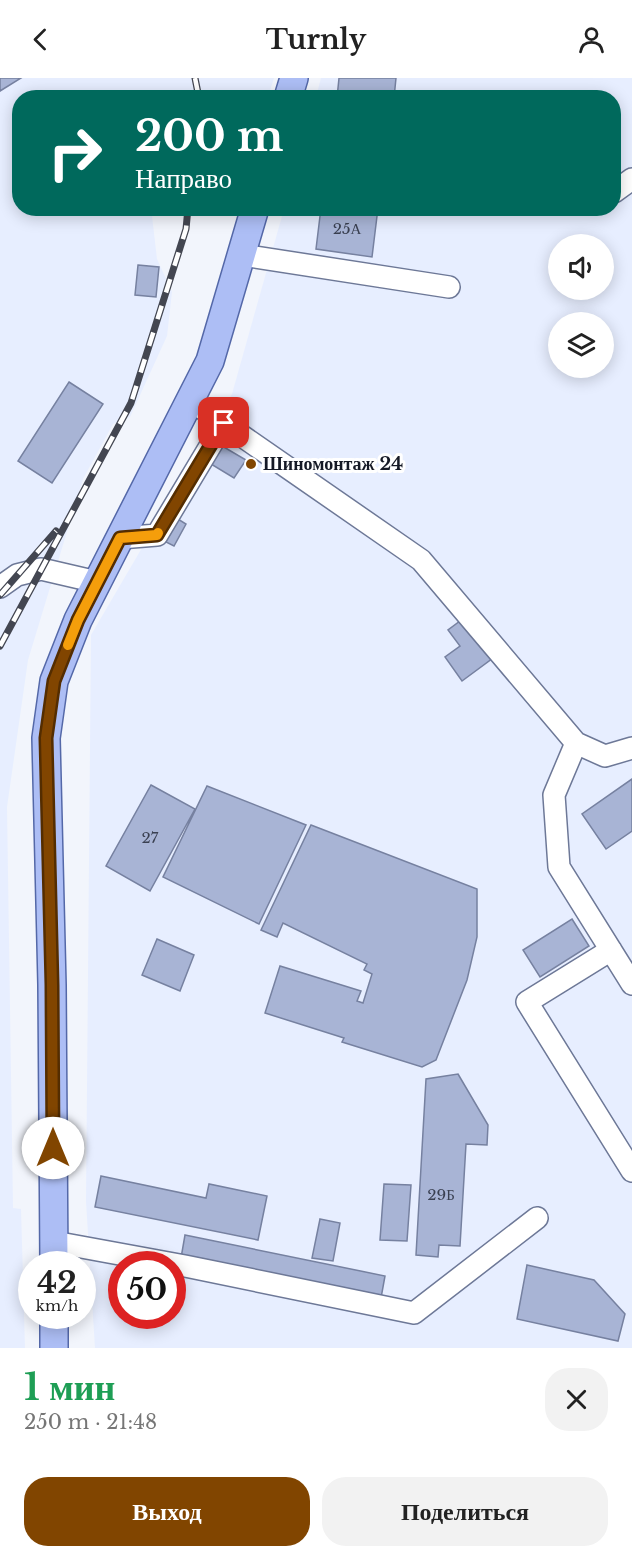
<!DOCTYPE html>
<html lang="ru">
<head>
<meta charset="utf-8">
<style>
	body { margin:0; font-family:"Libre Baskerville",serif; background:#f2f2f2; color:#222; height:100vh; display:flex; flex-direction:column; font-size:22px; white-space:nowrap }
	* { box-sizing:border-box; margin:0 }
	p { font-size:20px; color:#767676 }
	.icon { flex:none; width:33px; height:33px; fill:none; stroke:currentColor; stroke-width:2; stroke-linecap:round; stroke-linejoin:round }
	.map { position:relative; height:1270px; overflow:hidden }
	.side { display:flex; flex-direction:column; background:#fff; flex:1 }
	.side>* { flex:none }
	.hud { position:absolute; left:12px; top:12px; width:609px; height:126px; border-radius:24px; box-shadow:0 3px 15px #0003; background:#00695c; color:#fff; overflow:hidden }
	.fabs { position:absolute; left:548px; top:156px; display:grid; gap:12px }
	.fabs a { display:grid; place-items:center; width:66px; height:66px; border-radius:50%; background:#fff; box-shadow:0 3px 15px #0003; font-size:30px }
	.speed { position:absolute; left:18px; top:1173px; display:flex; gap:12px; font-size:30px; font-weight:700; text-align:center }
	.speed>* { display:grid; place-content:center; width:78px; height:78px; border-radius:50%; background:#fff; box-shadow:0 3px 15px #0003; line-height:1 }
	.speed small { font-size:15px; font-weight:400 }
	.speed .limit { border:9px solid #d22; background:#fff; color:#111 }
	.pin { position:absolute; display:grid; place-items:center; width:51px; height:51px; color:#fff; margin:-26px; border-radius:12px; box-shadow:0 3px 9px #0006 }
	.me { position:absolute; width:66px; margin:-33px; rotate:0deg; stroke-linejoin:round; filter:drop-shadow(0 0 4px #0008) }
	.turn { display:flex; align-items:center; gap:21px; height:126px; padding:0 24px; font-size:27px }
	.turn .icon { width:78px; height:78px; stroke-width:2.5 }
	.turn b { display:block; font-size:42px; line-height:51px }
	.round { display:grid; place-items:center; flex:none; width:63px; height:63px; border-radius:24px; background:#f2f2f2 }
	.summary { display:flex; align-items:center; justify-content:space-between; height:102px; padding:0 24px }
	h1 { font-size:36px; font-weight:700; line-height:45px; color:#1e9e55 }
	.cta { display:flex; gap:12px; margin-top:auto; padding:12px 24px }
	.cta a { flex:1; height:69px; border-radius:24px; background:#814500; color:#fff; font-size:24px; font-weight:700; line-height:69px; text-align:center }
	.cta a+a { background:#f2f2f2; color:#222 }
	header { display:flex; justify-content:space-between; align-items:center; height:78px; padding:0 24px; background:#fff; font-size:27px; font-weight:700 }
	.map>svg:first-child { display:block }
</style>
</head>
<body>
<header><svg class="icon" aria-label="back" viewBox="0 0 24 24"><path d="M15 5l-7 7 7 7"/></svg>Turnly<svg class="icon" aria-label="person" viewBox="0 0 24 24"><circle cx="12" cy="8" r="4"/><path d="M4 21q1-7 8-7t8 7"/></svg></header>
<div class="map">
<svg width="632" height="1270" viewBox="0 0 632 1270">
	<rect width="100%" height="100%" fill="#f2f5fc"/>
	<!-- built -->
	<path fill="#e7eeff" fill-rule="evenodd" d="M0,0H274L268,19L20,20V130L156,131L152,138L157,181L172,214L167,258L130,339L113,346L83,401L28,582L7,729L13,1130L21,1131L25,1270H0Z
		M321,0H632V1270H95L86,1123L91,557L232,316L284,131L614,130V20L316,19ZM558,166H603V212H558ZM558,244H603V290H558ZM122,1186H172V1238H122Z"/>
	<!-- building -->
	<path fill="#a8b4d5" stroke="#7681a0" stroke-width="1.5" d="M0,0H21L0,13Z
		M339,0H396L394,20H337Z
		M321,130H378L372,179L316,171Z
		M138,187L159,189L156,219L135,217Z
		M69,304L103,326L52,405L18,383Z
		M217,365L246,382L234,400L206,383Z
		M173,438L186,446L174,468L160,461Z
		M464,540L493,580L462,603L445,579L460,568L448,552Z
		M632,701V753L606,771L582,736Z
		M151,707L195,731L150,813L106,788Z
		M207,708L306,747L259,846L163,799Z
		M311,747L477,811V859L467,902L436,982L422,989L342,964L344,960L265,935L280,888L361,913L357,923L363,925L372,896L364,892L367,886L283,845L277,859L261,852Z
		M572,841L589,868L540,899L523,872Z
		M157,861L194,877L180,913L142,897Z
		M458,996L488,1047L487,1067L466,1066L460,1168L439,1167L438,1179L416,1177L426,1001Z
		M101,1098L206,1120L209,1106L267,1118L258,1162L95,1129Z
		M384,1106L411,1107L407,1163L380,1162Z
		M320,1141L340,1145L333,1183L312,1180Z
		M185,1157L385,1198L381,1220L181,1180Z
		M527,1187L594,1202L625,1236L618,1263L517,1241Z"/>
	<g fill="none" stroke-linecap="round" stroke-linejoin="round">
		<!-- minor casing -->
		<g stroke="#6d7897" stroke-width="24">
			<path id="minor" d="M614,114L632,101
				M242,177L449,209
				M190,322L421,482L576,665L605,678L632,670
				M120,460L157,457L224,345
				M0,509L17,497L41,491L97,504
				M576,665L554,717L559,789L632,906
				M611,872L527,924L632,1093
				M54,1164L185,1188L414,1235L537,1140"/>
		</g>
		<!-- major casing -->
		<g stroke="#5468a8" stroke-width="30">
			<path id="major" d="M288,20L294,0
				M54,1186L52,907L46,660L54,603L78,542L210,283L255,130
				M54,1238V1270"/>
		</g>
		<!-- minor -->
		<use href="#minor" stroke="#fff" stroke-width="21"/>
		<!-- major -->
		<use href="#major" stroke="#adbef5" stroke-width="27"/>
		<!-- rail casing -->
		<g stroke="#434651" stroke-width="7">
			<path id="rail" d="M195,0L199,20
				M0,517L56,453
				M0,568L131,325L186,151L188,130"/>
		</g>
		<!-- rail -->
		<use href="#rail" stroke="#fff" stroke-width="4.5" stroke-dasharray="14" stroke-linecap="butt"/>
	</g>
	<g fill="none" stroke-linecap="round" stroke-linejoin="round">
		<!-- route casing -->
		<g stroke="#542d00" stroke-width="15">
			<path id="route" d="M53,1070L52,907L46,660L54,603L78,542L120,460L157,457L224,345"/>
		</g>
		<!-- route -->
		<use href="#route" stroke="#814500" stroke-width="10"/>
		<!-- slow -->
		<path stroke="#f59e0b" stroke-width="10" d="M68,567L78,542L120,460L157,457L158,455"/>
	</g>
	<!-- markers -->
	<circle fill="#814500" stroke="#fff" stroke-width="2" cx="251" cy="386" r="6"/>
	<g text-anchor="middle" stroke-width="6" stroke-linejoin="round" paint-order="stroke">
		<!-- number labels -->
		<g font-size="15" fill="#3a4051">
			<text x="347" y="156">25А</text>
			<text x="150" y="765">27</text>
			<text x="441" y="1122">29Б</text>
		</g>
		<!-- poi labels -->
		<g font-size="18" font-weight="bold" fill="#151925" stroke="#fff" text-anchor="start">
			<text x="263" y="392">Шиномонтаж 24</text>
		</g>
	</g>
</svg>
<div class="fabs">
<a><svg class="icon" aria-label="sound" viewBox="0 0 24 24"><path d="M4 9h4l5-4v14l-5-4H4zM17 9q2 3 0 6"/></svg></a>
<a><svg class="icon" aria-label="layers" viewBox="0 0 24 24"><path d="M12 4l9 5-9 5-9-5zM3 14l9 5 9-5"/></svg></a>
</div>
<div class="speed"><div>42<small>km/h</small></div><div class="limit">50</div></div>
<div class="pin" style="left:224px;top:345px;background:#d93025"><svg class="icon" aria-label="arrive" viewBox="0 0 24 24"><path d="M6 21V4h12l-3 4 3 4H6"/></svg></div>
<svg class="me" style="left:53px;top:1070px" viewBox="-20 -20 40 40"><circle r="19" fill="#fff"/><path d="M0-13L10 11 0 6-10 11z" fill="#814500"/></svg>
<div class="hud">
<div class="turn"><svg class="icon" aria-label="right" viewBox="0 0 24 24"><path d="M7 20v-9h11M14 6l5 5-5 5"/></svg><div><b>200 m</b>Направо</div></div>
</div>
</div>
<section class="side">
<div class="summary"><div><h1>1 мин</h1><p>250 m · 21:48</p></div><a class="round"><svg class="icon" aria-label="close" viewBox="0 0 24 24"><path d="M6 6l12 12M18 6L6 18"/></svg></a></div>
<div class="cta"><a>Выход</a><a>Поделиться</a></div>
</section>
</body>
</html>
